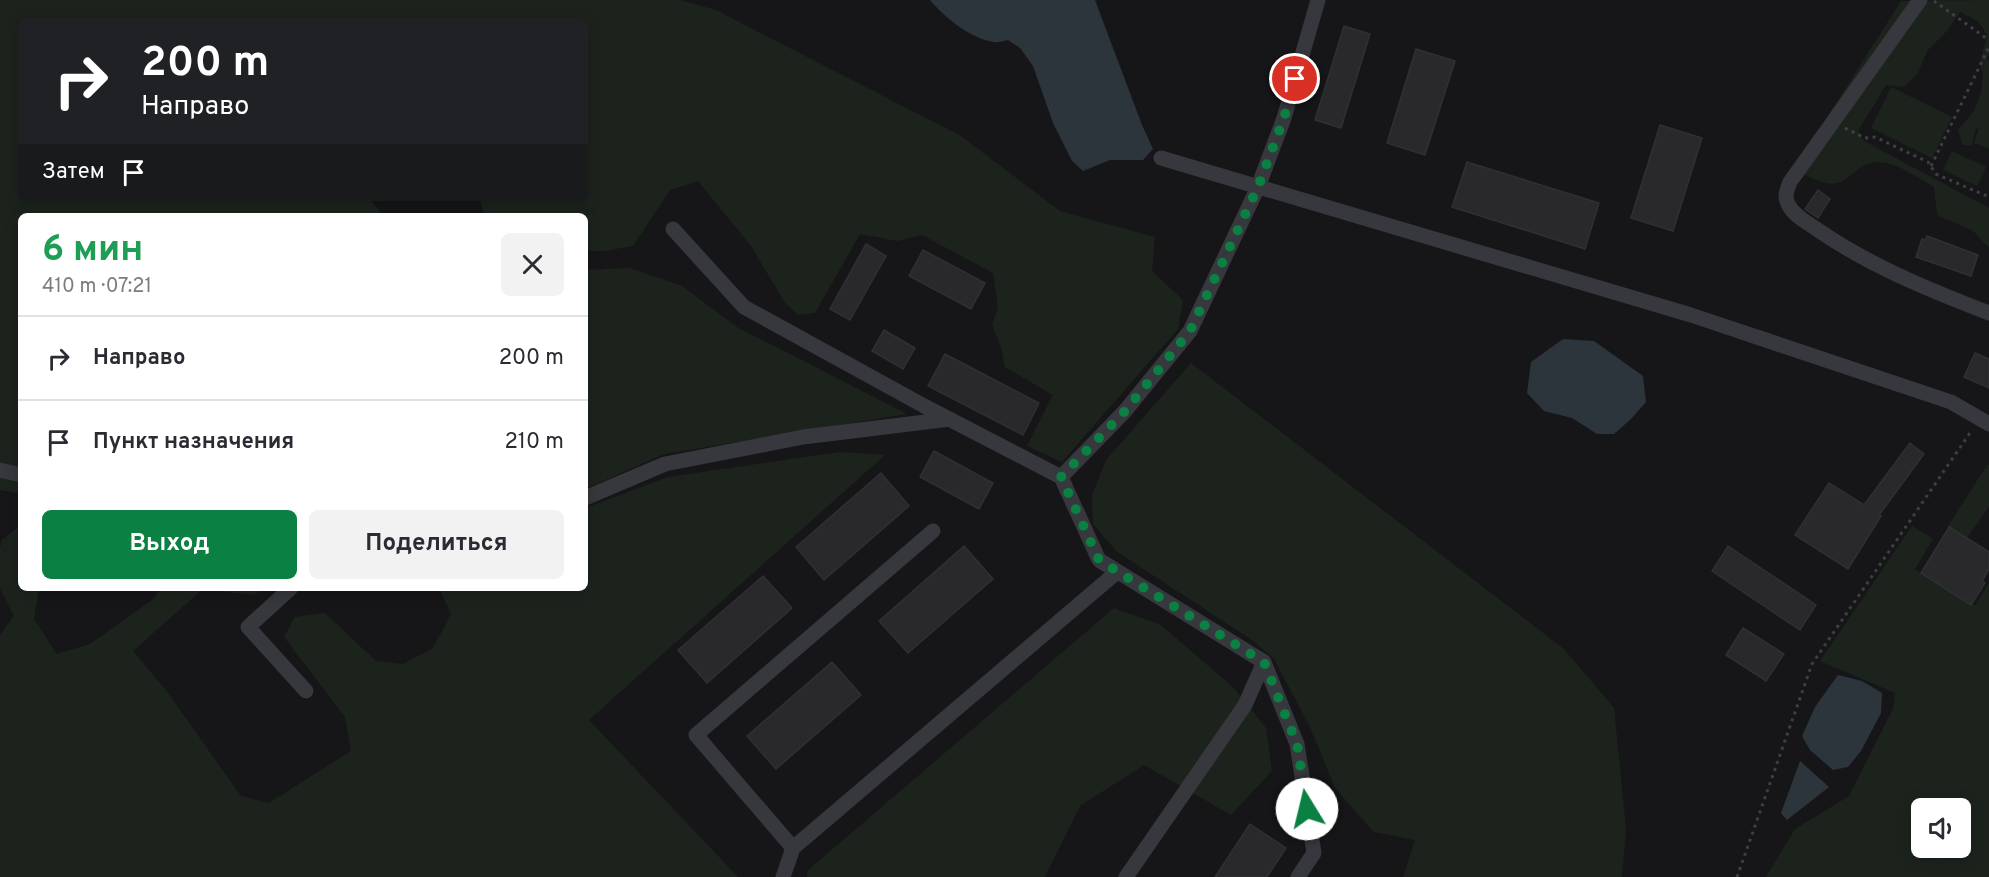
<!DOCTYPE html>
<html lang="ru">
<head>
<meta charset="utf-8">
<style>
	body { margin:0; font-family:Overpass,sans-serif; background:#f2f2f3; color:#2b2b33; height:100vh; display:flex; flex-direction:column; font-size:22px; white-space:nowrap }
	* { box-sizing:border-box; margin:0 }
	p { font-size:20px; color:#7c7c81 }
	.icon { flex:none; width:33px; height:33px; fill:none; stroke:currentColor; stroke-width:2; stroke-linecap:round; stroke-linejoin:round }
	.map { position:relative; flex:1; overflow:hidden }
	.drawer { position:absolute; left:18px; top:213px; width:570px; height:378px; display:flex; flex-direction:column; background:#fff; border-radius:9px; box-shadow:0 3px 15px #0003 }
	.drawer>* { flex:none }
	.guide { position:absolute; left:18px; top:18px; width:570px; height:183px; border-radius:9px; box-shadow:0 3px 15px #0003; background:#202124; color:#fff; overflow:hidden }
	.controls { position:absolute; left:1911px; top:798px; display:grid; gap:12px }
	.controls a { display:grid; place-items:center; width:60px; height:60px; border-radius:9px; background:#fff; box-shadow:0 3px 15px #0003; font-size:30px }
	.pin { position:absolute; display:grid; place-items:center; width:51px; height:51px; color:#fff; margin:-26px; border:3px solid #fff; border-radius:50%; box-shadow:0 2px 6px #0007 }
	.me { position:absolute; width:66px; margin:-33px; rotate:351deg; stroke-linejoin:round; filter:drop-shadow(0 0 4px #0008) }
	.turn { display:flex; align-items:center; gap:21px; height:126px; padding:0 24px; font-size:27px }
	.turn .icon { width:78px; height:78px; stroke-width:2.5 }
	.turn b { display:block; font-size:42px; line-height:51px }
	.then { display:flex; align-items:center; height:57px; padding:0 24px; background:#0003; gap:12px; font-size:22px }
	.round { display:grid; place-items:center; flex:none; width:63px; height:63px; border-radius:9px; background:#f2f2f3 }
	.headline { display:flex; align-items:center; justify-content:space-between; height:102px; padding:0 24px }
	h1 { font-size:36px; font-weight:700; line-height:45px; color:#1e9e55 }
	.button { display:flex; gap:12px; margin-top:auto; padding:12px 24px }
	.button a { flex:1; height:69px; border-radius:9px; background:#0b8043; color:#fff; font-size:24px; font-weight:700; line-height:69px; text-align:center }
	.button a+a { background:#f2f2f3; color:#2b2b33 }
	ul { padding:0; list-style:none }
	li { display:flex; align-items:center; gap:18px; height:84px; padding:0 24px; border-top:2px solid #e1e1e2 }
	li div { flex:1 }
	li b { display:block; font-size:22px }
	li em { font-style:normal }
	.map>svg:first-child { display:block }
</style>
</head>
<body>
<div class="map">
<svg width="1989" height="877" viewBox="0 0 1989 877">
	<rect width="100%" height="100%" fill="#161618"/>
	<!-- green -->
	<path fill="#1c231d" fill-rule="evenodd" d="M0,0H680L716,10L961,136L1060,211L1155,237L1152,271L1183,300L1178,329L1062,462L1027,446L1053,395L1005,367L1001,347L992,325L998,308L993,273L922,235L897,241L860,234L815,313L798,315L785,303L751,246L698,181L670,190L633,246L604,251H585V216H484L480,198H585V21H21V198H372L371,201L384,216H21V492L15,493L0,490Z
		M1989,0V55L1987,58L1989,62V149L1974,143L1979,128L1975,130L1972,145H1963L1958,130L1974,111L1981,93L1983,75L1980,63L1987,35L1978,21L1960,12L1946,32L1928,50L1917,74L1904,87L1886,85L1858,131L1864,141L1989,208V248L1973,231L1937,215L1934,187C1916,177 1886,154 1865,165C1856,169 1848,180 1837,183C1823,187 1807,173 1793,171L1901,1Z
		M1891,87L1952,117L1932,158L1871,128Z
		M1952,151L1986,167L1977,186L1943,170Z
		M630,268L682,286L737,327L907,414L664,454L585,489V270Z
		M1191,363L1564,649L1614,708L1626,829L1622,877H1403L1415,840L1374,832L1335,788L1310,727L1274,659L1252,640L1116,551L1093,524L1092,495L1106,460Z
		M840,452L885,455L589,720L738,877H0V635L14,616L0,588V548L2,540L21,525V588H39L34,619L57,654L90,644L152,600L162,588H262L255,595L203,589L133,651L165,689L241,796L269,803L351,751L345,717L284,637L295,617L325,613L376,661L403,664L433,648L451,614L439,588H585V508L668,477Z
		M1987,465H1989V507L1967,538L1948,526Z
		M1912,526L1933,539L1915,569L1975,606L1989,583V877H1766L1795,829L1849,796L1893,709L1895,693L1820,661ZM1922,808H1960V848H1922Z
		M1114,608L1161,625L1234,688L1266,728L1272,771L1231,815L1144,765L1080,806L1045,877H807L808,870Z"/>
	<!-- water -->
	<path fill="#2c353c" d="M930,0H1095L1142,125L1153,149L1143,160H1110L1083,171L1072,161L1053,123L1033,66L1020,48L1008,40C1003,41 998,43 994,42C971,39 944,17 930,0Z
		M1563,339L1594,341L1643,376L1646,402L1631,419L1614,434H1597L1572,418L1544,411L1527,393L1531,362Z
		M1838,675L1862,681L1882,693L1881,713L1861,751L1848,767L1833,770L1810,750L1802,736L1815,707Z
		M1800,761L1829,787L1787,820L1781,813Z"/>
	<!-- building -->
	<path fill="#29292c" stroke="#303034" stroke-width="1.5" d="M1344,26L1370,34L1341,128L1315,120Z
		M1416,49L1455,61L1425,155L1387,143Z
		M1660,125L1702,138L1673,231L1631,218Z
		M1467,162L1599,203L1585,249L1452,207Z
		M1818,190L1830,199L1818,218L1805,209Z
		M1927,236L1978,255L1971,276L1916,257L1922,239L1925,240Z
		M866,244L886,256L850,320L830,309Z
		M923,250L985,283L971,309L909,276Z
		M884,330L915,348L903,369L872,351Z
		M1975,353L1989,359V388L1964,377Z
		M945,354L1039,403L1023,435L928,386Z
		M1910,443L1924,454L1879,515L1881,516L1848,569L1795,535L1829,483L1864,505Z
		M934,451L993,483L979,509L920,477Z
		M881,473L909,506L824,580L796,547Z
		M1949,527L1989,552V569L1982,581L1985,583L1971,605L1921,573Z
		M964,546L993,579L908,653L879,621Z
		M1728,546L1816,605L1800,630L1712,571Z
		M763,576L792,608L707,683L678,650Z
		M1743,628L1784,654L1766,681L1726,655Z
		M832,662L861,695L776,769L747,736Z
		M1250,824L1286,848L1267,877H1215Z"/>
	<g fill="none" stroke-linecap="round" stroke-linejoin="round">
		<!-- path -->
		<path stroke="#3d3f44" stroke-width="3" stroke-dasharray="3 4.5" stroke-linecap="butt" d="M1934,1L1989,40
			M1845,128L1865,138L1875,137L1928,162L1936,174L1989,197
			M1931,166L1989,47
			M1737,877L1812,664L1972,430"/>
		<!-- minor -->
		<path stroke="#37383d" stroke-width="15" d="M1920,0L1790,182C1787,190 1784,195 1788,204C1793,215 1806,222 1815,228C1868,265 1929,290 1989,313
			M1161,158L1691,315L1951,402L1989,424
			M673,229L744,307L926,407L1061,477L1125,411L1190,331L1258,187L1284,118L1318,0
			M0,470L21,475
			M1061,477L1099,560L1264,662L1245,705L1126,877
			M585,498L665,464L803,437L950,419
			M291,588L248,627L306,691
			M1264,662L1297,744L1314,853L1298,877
			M793,848L696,735L933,531
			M783,877L793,848L1117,572"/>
	</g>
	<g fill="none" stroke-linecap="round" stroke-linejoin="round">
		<!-- route -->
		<path stroke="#0b8043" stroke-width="10" stroke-dasharray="0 18" d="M1295,79L1284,118L1258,187L1190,331L1125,411L1061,477L1099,560L1264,662L1297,744L1307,809"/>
	</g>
</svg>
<div class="controls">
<a><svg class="icon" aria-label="sound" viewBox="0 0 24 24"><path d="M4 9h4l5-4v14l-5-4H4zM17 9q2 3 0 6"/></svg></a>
</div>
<div class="pin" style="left:1295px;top:79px;background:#d93025"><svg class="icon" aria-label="arrive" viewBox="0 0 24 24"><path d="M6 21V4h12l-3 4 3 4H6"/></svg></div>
<svg class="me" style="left:1307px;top:809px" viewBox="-20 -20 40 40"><circle r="19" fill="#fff"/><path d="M0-13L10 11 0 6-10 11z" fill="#0b8043"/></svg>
<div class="guide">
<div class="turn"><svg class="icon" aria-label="right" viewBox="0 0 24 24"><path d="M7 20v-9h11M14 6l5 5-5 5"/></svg><div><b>200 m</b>Направо</div></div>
<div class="then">Затем<svg class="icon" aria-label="arrive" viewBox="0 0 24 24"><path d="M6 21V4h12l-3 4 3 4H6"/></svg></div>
</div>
<section class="drawer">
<div class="headline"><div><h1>6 мин</h1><p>410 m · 07:21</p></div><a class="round"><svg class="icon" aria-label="close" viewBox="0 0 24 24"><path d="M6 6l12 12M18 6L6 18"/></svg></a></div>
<ul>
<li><svg class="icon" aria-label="right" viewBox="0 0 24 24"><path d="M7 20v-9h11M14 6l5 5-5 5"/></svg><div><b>Направо</b></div><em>200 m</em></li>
<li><svg class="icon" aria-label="arrive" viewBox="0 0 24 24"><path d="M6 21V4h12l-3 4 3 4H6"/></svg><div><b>Пункт назначения</b></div><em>210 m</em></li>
</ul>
<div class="button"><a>Выход</a><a>Поделиться</a></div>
</section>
</div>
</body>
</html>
